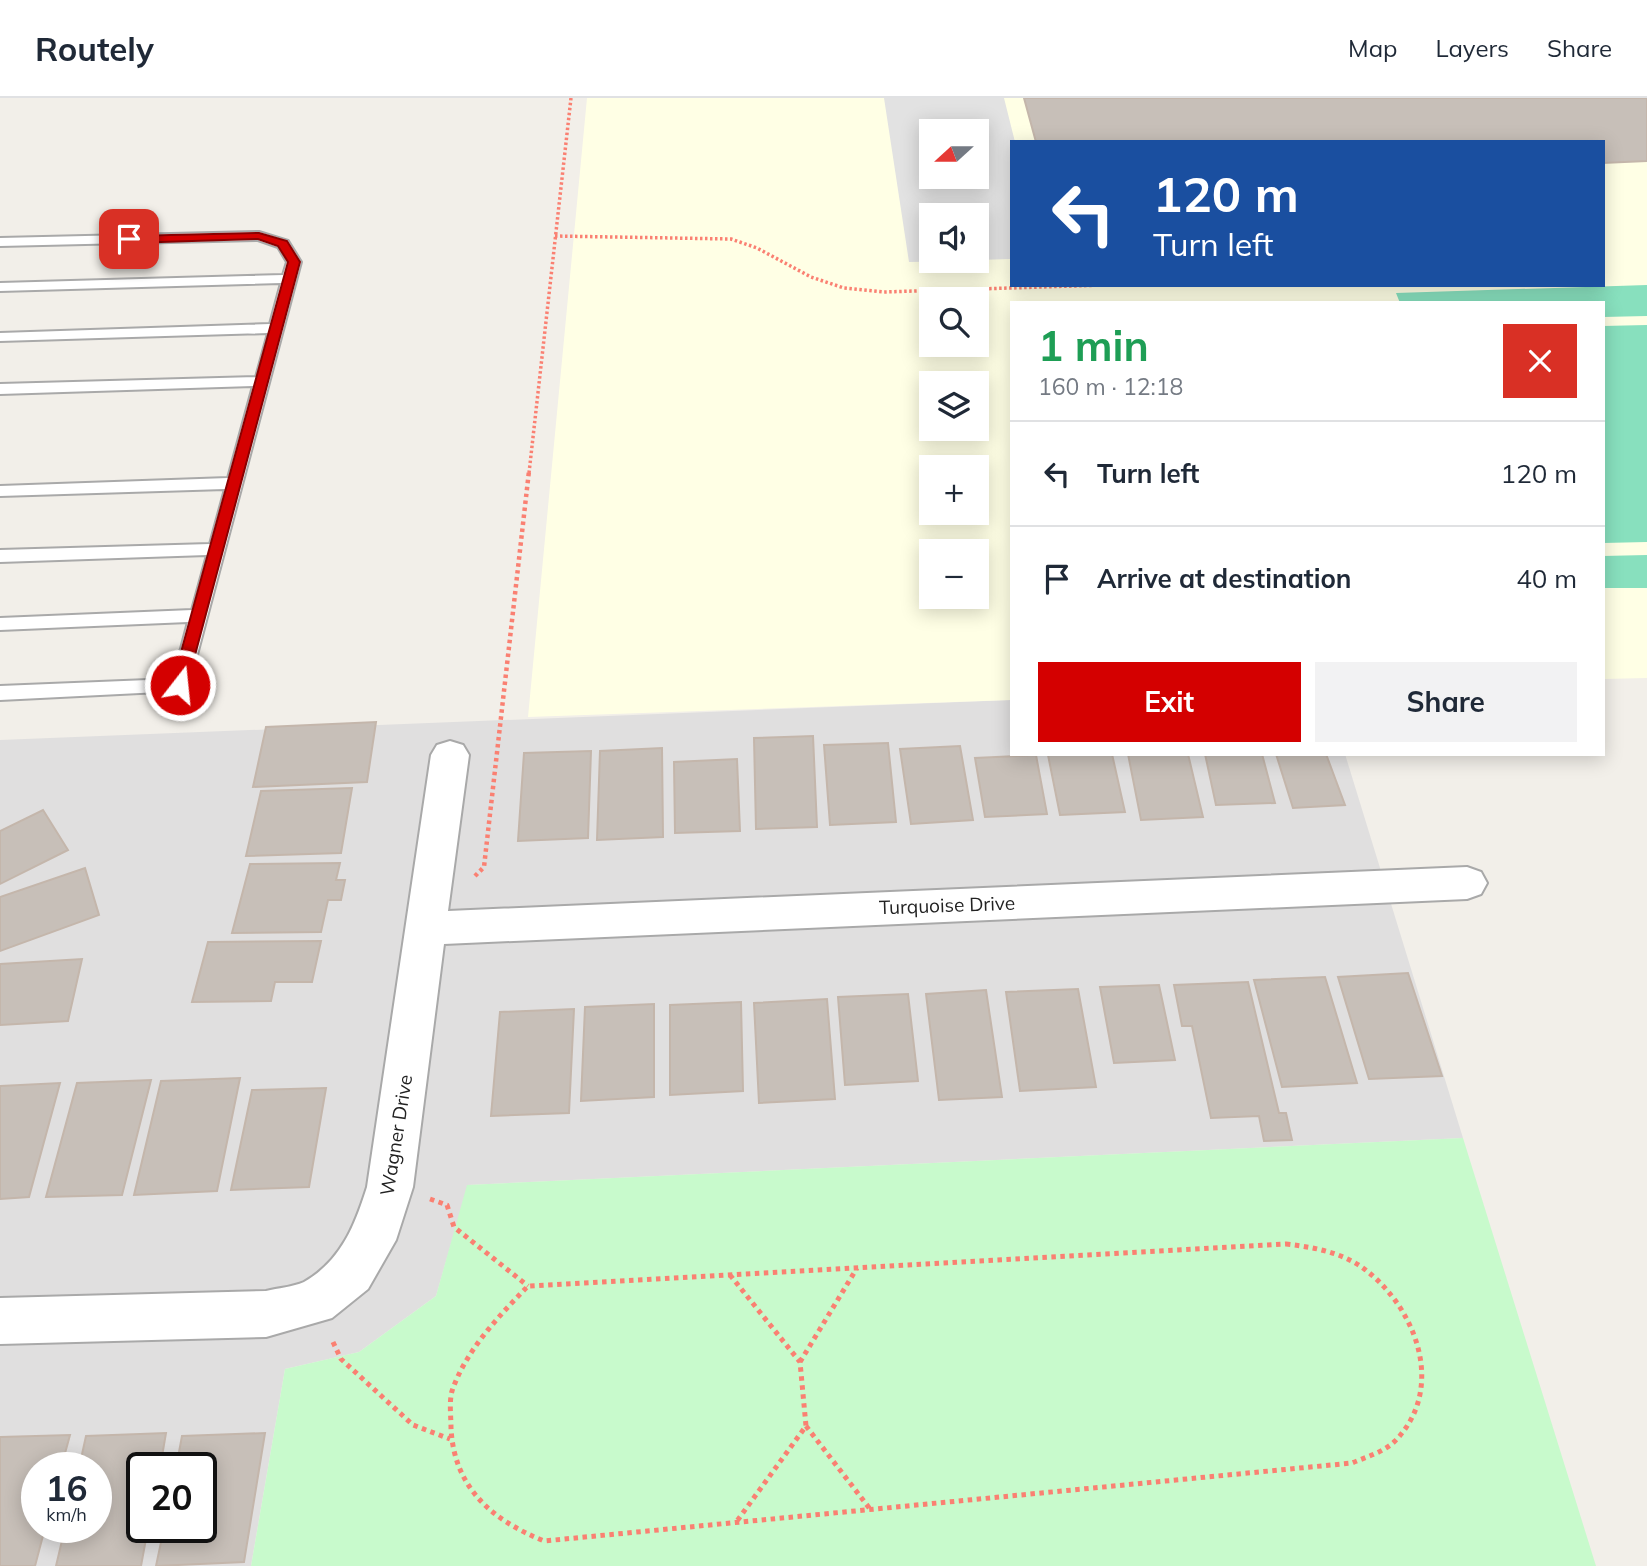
<!DOCTYPE html>
<html lang="en">
<head>
<meta charset="utf-8">
<style>
	body { margin:0; font-family:Mulish,sans-serif; background:#f2f2f3; color:#1f2937; height:100vh; display:flex; flex-direction:column; font-size:26px; white-space:nowrap }
	* { box-sizing:border-box; margin:0 }
	p { font-size:23px; color:#747a83 }
	.icon { flex:none; width:38px; height:38px; fill:none; stroke:currentColor; stroke-width:2; stroke-linecap:round; stroke-linejoin:round }
	.map { position:relative; flex:1; overflow:hidden }
	.panel { position:absolute; left:1010px; top:203px; width:595px; height:455px; display:flex; flex-direction:column; background:#fff; border-radius:0px; box-shadow:0 4px 18px #0003 }
	.panel>* { flex:none }
	.hud { position:absolute; left:1010px; top:42px; width:595px; height:147px; border-radius:0px; box-shadow:0 4px 18px #0003; background:#1a4fa0; color:#fff; overflow:hidden }
	.needle { width:46px; rotate:249deg }
	.tools { position:absolute; left:919px; top:21px; display:grid; gap:14px }
	.tools a { display:grid; place-items:center; width:70px; height:70px; border-radius:0px; background:#fff; box-shadow:0 4px 18px #0003; font-size:35px }
	.speed { position:absolute; left:21px; top:1354px; display:flex; gap:14px; font-size:35px; font-weight:700; text-align:center }
	.speed>* { display:grid; place-content:center; width:91px; height:91px; border-radius:50%; background:#fff; box-shadow:0 4px 18px #0003; line-height:1 }
	.speed small { font-size:18px; font-weight:400 }
	.speed .limit { border:4px solid #111; border-radius:10px; background:#fff; color:#111 }
	.pin { position:absolute; display:grid; place-items:center; width:60px; height:60px; color:#fff; margin:-30px; border-radius:14px; box-shadow:0 4px 10px #0006 }
	.me { position:absolute; width:77px; margin:-38px; rotate:16deg; stroke-linejoin:round; filter:drop-shadow(0 0 5px #0008) }
	.turn { display:flex; align-items:center; gap:24px; height:147px; padding:0 28px; font-size:32px }
	.turn .icon { width:91px; height:91px; stroke-width:2.5 }
	.turn b { display:block; font-size:49px; line-height:60px }
	.round { display:grid; place-items:center; flex:none; width:74px; height:74px; border-radius:0px; background:#f2f2f3 }
	.headline { display:flex; align-items:center; justify-content:space-between; height:119px; padding:0 28px }
	h1 { font-size:42px; font-weight:700; line-height:52px; color:#1e9e55 }
	.cta { display:flex; gap:14px; margin-top:auto; padding:14px 28px }
	.cta a { flex:1; height:80px; border-radius:0px; background:#d40000; color:#fff; font-size:28px; font-weight:700; line-height:80px; text-align:center }
	.cta a+a { background:#f2f2f3; color:#1f2937 }
	ul { padding:0; list-style:none }
	li { display:flex; align-items:center; gap:21px; height:105px; padding:0 28px; border-top:2px solid #e0e1e3 }
	li div { flex:1 }
	li b { display:block; font-size:26px }
	li em { font-style:normal }
	header { display:flex; align-items:center; gap:42px; box-sizing:border-box; height:98px; padding:0 35px; background:#fff; border-bottom:2px solid #e0e1e3 }
	header strong { font-size:33px }
	nav { display:flex; gap:38px; margin-inline-start:auto; font-size:24px }
	.map>svg:first-child { display:block }
</style>
</head>
<body>
<header>
<strong>Routely</strong>
<nav><a>Map</a><a>Layers</a><a>Share</a></nav>
</header>
<div class="map">
<svg width="1647" height="1468" viewBox="0 0 1647 1468">
	<rect width="100%" height="100%" fill="#f2efe9"/>
	<!-- residential -->
	<path fill="#e0dfdf" fill-rule="evenodd" d="M1011,602L1012,656H1345L1463,1040L468,1087L436,1198L359,1254L285,1271L251,1468H0V642ZM37,1370H96V1430H37ZM142,1370H201V1430H142Z"/>
	<!-- education -->
	<path fill="#ffffe5" fill-rule="evenodd" d="M587,0H1647V580L1603,581V205H1012L1011,602L528,619ZM931,33H976V79H931ZM1012,44H1603V187H1012ZM931,117H976V163H931ZM931,201H976V247H931ZM931,285H976V331H931ZM931,369H976V415H931ZM931,453H976V499H931Z"/>
	<!-- park -->
	<path fill="#c8facc" d="M1463,1040L1596,1468H251L285,1271L359,1254L436,1198L467,1087Z"/>
	<!-- pitch -->
	<path fill="#88e0be" d="M1647,187V218L1603,219V205H1400L1396,195Z
		M1647,227V444L1603,445V228Z
		M1647,457V490H1603V458Z"/>
	<!-- parking -->
	<path fill="#e2e2e2" fill-rule="evenodd" d="M884,0H1004L1015,44H1012L1011,161L977,162L976,117H931V163H967L909,164ZM931,33H976V79H931Z"/>
	<!-- building -->
	<path fill="#c7bfb8" stroke="#c4b6ab" stroke-width="2" d="M1024,0H1647V63L1603,65V44H1036Z
		M376,624L367,684L253,689L266,629Z
		M813,638L817,729L756,731L754,640Z
		M888,645L896,724L830,727L824,647Z
		M960,648L973,722L911,726L900,651Z
		M662,650L663,739L597,742L600,653Z
		M591,653L588,740L518,743L524,655Z
		M1112,656L1125,714L1060,717L1048,657Z
		M1128,656H1188L1203,719L1141,722Z
		M1205,656H1262L1275,705L1216,707Z
		M1276,656H1326L1345,707L1293,710Z
		M1036,657L1047,716L985,719L975,660Z
		M737,661L740,733L675,735L674,664Z
		M352,690L341,755L246,758L261,693Z
		M43,712L68,752L0,786V733Z
		M340,765L336,782H345L341,802H328L321,834L232,835L250,766Z
		M85,770L99,817L0,853V799Z
		M321,843L312,884H275L271,903L192,904L208,844Z
		M82,861L68,923L0,927V866Z
		M1408,875L1442,978L1369,981L1338,879Z
		M1325,879L1357,985L1282,989L1254,882Z
		M1248,884L1279,1015H1286L1292,1042L1264,1043L1259,1018L1211,1020L1192,928H1182L1174,887Z
		M1159,887L1175,962L1114,965L1100,889Z
		M1078,891L1096,989L1020,993L1006,894Z
		M986,892L1002,999L939,1002L926,896Z
		M908,896L918,983L845,987L838,899Z
		M827,901L835,1001L759,1005L754,905Z
		M741,904L743,993L670,997V907Z
		M654,906V999L581,1003L585,909Z
		M574,911L569,1015L491,1018L500,914Z
		M240,980L217,1093L134,1097L161,983Z
		M151,982L122,1097L46,1099L77,985Z
		M60,985L29,1099L0,1101V988Z
		M326,990L309,1089L231,1092L252,992Z
		M166,1335L160,1370H142V1430H148L141,1468H56L65,1430H96V1370H79L86,1338Z
		M265,1335L244,1464L156,1468L164,1430H201V1370H176L182,1338Z
		M70,1337L61,1370H37V1430H45L35,1468H0V1339Z"/>
	<g fill="none" stroke-linecap="round" stroke-linejoin="round">
		<!-- lane casing -->
		<g stroke="#a9a9a9" stroke-width="4">
			<path id="lane" d="M259,134L288,143L301,164L189,587L180,593L0,602V588L173,581L188,524L0,532V520L192,512L207,457L0,464V452L210,446L225,391L0,398V388L228,380L253,288L0,296V286L256,279L268,235L0,243V235L270,226L281,185L0,193V185L283,177L287,164L278,149L258,142L0,148V140Z"/>
		</g>
		<!-- street casing -->
		<g stroke="#a9a9a9" stroke-width="4">
			<path id="street" d="M450,643L463,647L469,657L448,813L1467,769L1481,774L1487,785L1481,796L1467,801L444,846L413,1089L396,1142L368,1191L332,1220L266,1239L0,1246V1200L266,1193C278,1190 293,1189 304,1184C341,1163 355,1127 367,1089L431,657L437,647Z"/>
		</g>
		<!-- path-far2 -->
		<path stroke="#fa8072" stroke-width="3.5" stroke-dasharray="2.5 2.5" stroke-linecap="butt" d="M555,138L731,141L757,150L811,179L844,190L884,194L1105,187
			M529,375L571,0"/>
		<!-- path-far1 -->
		<path stroke="#fa8072" stroke-width="4.5" stroke-dasharray="3.5 3.5" stroke-linecap="butt" d="M475,778L484,769L529,373"/>
		<!-- path -->
		<path stroke="#fa8072" stroke-width="5" stroke-dasharray="4.5 4.5" stroke-linecap="butt" d="M430,1101L447,1107L454,1129L528,1188
			M1286,1146C1312,1149 1341,1154 1363,1170C1416,1209 1447,1290 1395,1343C1384,1354 1366,1359 1352,1365L544,1443C492,1422 454,1390 451,1330C451,1318 449,1304 452,1293C466,1252 499,1218 528,1188Z
			M730,1177L800,1264L806,1328L737,1423
			M333,1244L341,1261L413,1327L450,1341
			M800,1264L857,1170
			M806,1328L870,1411"/>
		<!-- lane -->
		<use href="#lane" fill="#fff" fill-rule="evenodd"/>
		<!-- street -->
		<use href="#street" fill="#fff" fill-rule="evenodd"/>
	</g>
	<!-- route -->
	<path fill="#d40000" stroke="#8a0000" stroke-width="2" d="M259,135L287,143L300,164L187,587L180,592L172,587L288,164L278,148L258,141L129,145L124,141L129,138Z"/>
	<g text-anchor="middle" stroke-width="5" stroke-linejoin="round" paint-order="stroke">
		<!-- street labels -->
		<g font-size="19" fill="#222" stroke="#fff">
			<text transform="translate(947 807) rotate(-2)" y="7">Turquoise Drive</text>
			<text transform="translate(396 1037) rotate(-81)" y="7">Wagner Drive</text>
		</g>
	</g>
</svg>
<div class="tools">
<a><svg class="needle" viewBox="-14 -14 28 28"><path d="M0-13l5 13h-10z" fill="#e53935"/><path d="M0 13l5-13h-10z" fill="#747a83"/></svg></a>
<a><svg class="icon" aria-label="sound" viewBox="0 0 24 24"><path d="M4 9h4l5-4v14l-5-4H4zM17 9q2 3 0 6"/></svg></a>
<a><svg class="icon" aria-label="search" viewBox="0 0 24 24"><circle cx="10" cy="10" r="6"/><path d="M15 15l6 6"/></svg></a>
<a><svg class="icon" aria-label="layers" viewBox="0 0 24 24"><path d="M12 4l9 5-9 5-9-5zM3 14l9 5 9-5"/></svg></a>
<a>+</a>
<a>−</a>
</div>
<div class="speed"><div>16<small>km/h</small></div><div class="limit">20</div></div>
<div class="pin" style="left:129px;top:141px;background:#d93025"><svg class="icon" aria-label="arrive" viewBox="0 0 24 24"><path d="M6 21V4h12l-3 4 3 4H6"/></svg></div>
<svg class="me" style="left:180px;top:587px" viewBox="-20 -20 40 40"><circle r="17" fill="#d40000" stroke="#fff" stroke-width="3"/><path d="M0-11L8 9 0 5-8 9z" fill="#fff"/></svg>
<div class="hud">
<div class="turn"><svg class="icon" aria-label="left" viewBox="0 0 24 24"><path d="M17 20v-9H6M10 6l-5 5 5 5"/></svg><div><b>120 m</b>Turn left</div></div>
</div>
<section class="panel">
<div class="headline"><div><h1>1 min</h1><p>160 m · 12:18</p></div><a class="round" style="background:#d93025;color:#fff"><svg class="icon" aria-label="close" viewBox="0 0 24 24"><path d="M6 6l12 12M18 6L6 18"/></svg></a></div>
<ul>
<li><svg class="icon" aria-label="left" viewBox="0 0 24 24"><path d="M17 20v-9H6M10 6l-5 5 5 5"/></svg><div><b>Turn left</b></div><em>120 m</em></li>
<li><svg class="icon" aria-label="arrive" viewBox="0 0 24 24"><path d="M6 21V4h12l-3 4 3 4H6"/></svg><div><b>Arrive at destination</b></div><em>40 m</em></li>
</ul>
<div class="cta"><a>Exit</a><a>Share</a></div>
</section>
</div>
</body>
</html>
